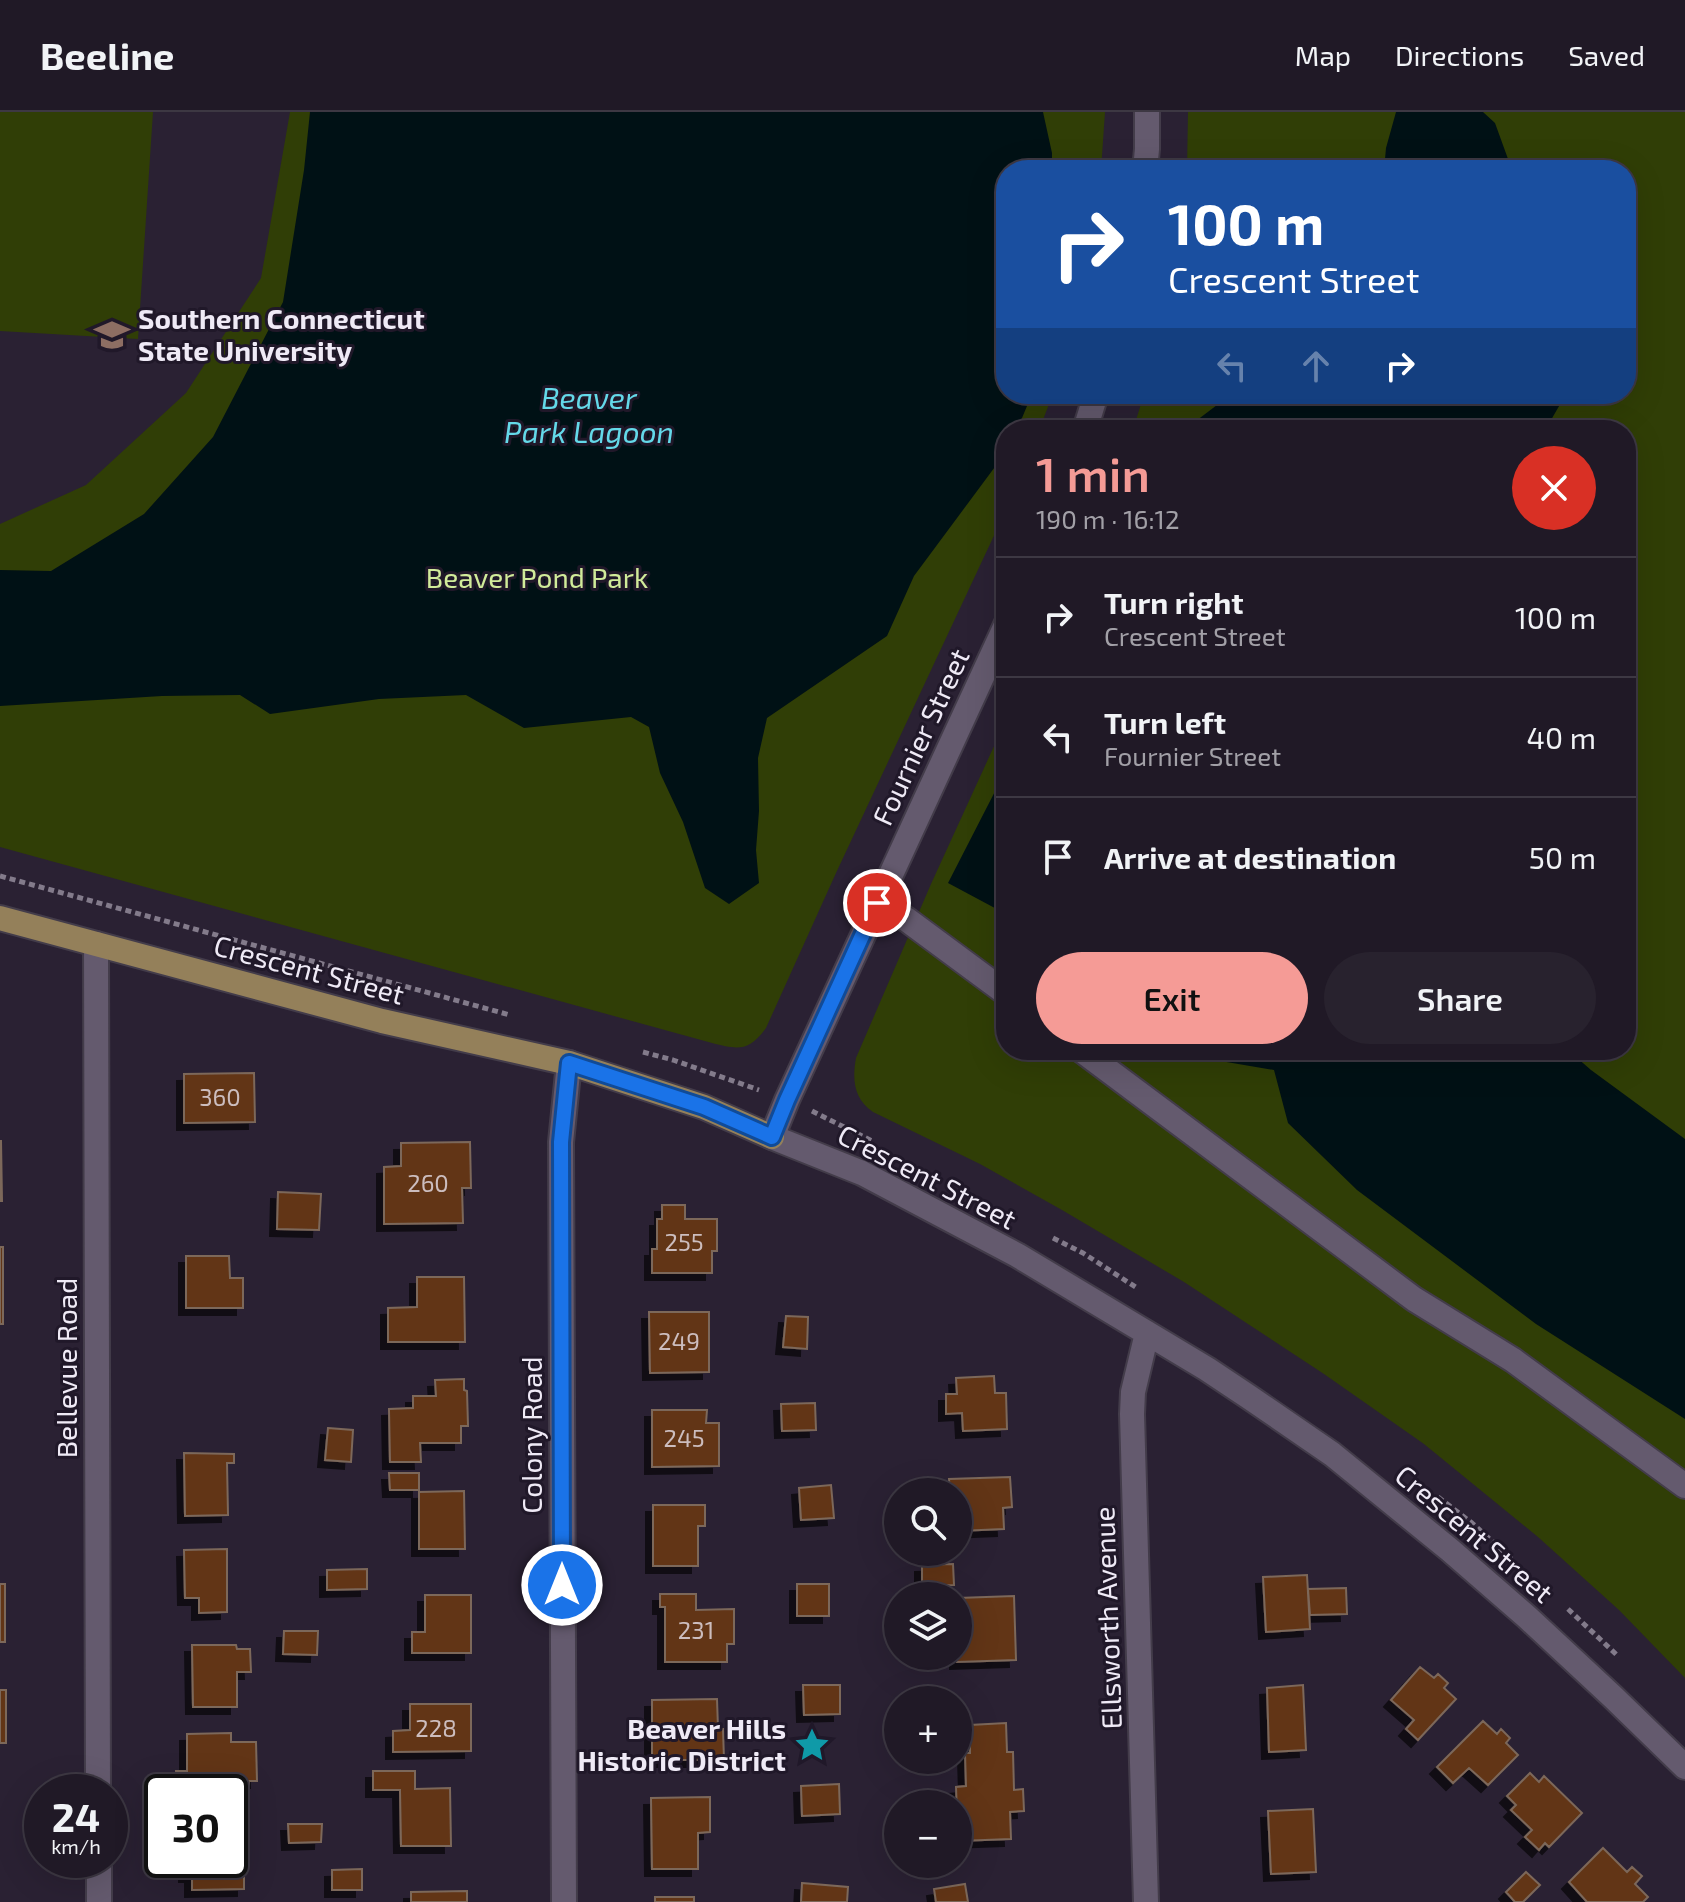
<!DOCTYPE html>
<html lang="en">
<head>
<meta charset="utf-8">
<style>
	body { margin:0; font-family:"Exo 2",sans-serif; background:#28222e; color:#f1f3f6; height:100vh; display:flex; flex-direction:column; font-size:30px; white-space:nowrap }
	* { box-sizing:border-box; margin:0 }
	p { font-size:26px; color:#a2a0a7 }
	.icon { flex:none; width:44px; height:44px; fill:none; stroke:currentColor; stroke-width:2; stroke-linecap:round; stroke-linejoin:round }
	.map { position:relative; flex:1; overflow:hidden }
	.side { position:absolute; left:996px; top:308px; width:640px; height:640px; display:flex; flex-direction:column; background:#201926; border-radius:32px; box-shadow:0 8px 32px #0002,0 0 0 2px #3d3843 }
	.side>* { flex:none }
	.hud { position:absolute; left:996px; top:48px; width:640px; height:244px; border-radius:32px; box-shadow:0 8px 32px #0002,0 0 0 2px #3d3843; background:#1a4fa0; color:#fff; overflow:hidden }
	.controls { position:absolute; left:884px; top:1366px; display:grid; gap:16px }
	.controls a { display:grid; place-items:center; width:88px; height:88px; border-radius:50%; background:#201926; box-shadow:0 8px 32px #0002,0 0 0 2px #3d3843; font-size:40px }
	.speed { position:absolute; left:24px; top:1662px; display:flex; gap:16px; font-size:40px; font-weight:700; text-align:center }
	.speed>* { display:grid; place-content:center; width:104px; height:104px; border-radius:50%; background:#201926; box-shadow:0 8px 32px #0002,0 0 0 2px #3d3843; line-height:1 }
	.speed small { font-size:20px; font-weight:400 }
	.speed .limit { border:4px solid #111; border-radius:12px; background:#fff; color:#111 }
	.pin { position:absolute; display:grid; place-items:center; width:68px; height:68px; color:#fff; margin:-34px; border:4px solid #fff; border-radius:50%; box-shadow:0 2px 8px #0007 }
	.me { position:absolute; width:88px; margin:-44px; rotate:0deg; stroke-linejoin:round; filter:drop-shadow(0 0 6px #0008) }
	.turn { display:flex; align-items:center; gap:28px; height:168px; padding:0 40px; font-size:36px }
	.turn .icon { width:104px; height:104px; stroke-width:2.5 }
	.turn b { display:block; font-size:56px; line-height:68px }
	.lanes { display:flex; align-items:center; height:76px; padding:0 40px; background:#0003; justify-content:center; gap:40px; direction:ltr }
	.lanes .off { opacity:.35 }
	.round { display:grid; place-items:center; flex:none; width:84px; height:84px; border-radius:42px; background:#28222e }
	.headline { display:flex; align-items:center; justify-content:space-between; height:136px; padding:0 40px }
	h1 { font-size:48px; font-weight:600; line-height:60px; color:#f59b96 }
	.button { display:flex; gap:16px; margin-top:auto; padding:16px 40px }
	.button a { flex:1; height:92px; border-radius:48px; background:#f59b96; color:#111; font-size:32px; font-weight:600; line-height:92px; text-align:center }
	.button a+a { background:#28222e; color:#f1f3f6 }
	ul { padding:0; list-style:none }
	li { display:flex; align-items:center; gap:24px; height:120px; padding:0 40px; border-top:2px solid #3d3843 }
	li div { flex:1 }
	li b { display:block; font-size:30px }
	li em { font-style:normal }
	header { display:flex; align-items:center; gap:48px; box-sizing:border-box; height:112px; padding:0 40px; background:#201926; border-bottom:2px solid #3d3843 }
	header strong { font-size:38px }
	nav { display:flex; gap:44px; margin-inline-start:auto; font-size:28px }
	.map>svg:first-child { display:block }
</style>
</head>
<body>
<header>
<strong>Beeline</strong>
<nav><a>Map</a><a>Directions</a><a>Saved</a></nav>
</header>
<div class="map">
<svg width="1685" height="1790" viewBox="0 0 1685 1790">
	<defs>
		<filter id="shadow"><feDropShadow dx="-7" dy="7" stdDeviation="0" flood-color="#0009"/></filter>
	</defs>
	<rect width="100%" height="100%" fill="#2a2133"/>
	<!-- green -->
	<path fill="#303e06" d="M0,0H153L138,227L0,219Z
		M290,0H1105L1101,58H1006V282H1053L1039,318H1006V398L836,761L766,916C749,939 739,938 712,931L0,735V412L86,373L186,281L261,166Z
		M1188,0H1685V1566L1619,1498L1538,1425L1424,1332L1324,1262L1184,1170L1062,1098L980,1052L873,1000C854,987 852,968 856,946L931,772L1006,608V938H1626V318H1133L1144,282H1626V58H1187Z"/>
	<!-- water -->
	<path fill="#001115" d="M310,0H1043L1052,41V58H1006V282H1032L1017,318H1006V340L914,464L887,524L767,606L758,646L759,699L756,738L759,771L729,792L705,776L683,710L660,661L649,615L631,605L524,616L466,583L379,587L270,602L240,583L162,584L0,594V458L51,459L144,402L213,325L283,190L304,58Z
		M1396,0H1483L1495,11L1512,58H1384L1386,36Z
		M1235,282H1566L1551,308L1541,318H1184L1221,290Z
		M1006,658V802L948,771Z
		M1194,938H1568L1591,958L1685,1027V1307L1536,1212L1357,1078L1288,1011L1274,958L1203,946Z"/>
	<!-- building -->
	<path fill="#623516" stroke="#7c675a" stroke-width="2" filter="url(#shadow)" d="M254,961L255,1010L184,1011V962Z
		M0,1029H1L2,1089H0Z
		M470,1030L471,1076H462L463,1111L384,1112V1055L401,1054V1031Z
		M278,1080L321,1082L319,1118L277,1117Z
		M662,1093H685V1107H717V1139H712V1161H652V1137H657V1107H662Z
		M0,1135H3V1212H0Z
		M186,1144H229L230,1166H243V1196H186Z
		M417,1165H464L465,1230H388V1196L417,1195Z
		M649,1200H709V1260L650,1261Z
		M786,1204L808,1205L807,1237L783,1235Z
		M994,1264L995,1281H1006L1007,1317L963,1319L962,1301L946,1302V1282H957L956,1266Z
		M464,1267V1278L467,1279L468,1314H461V1331H420L421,1350H390L389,1297L413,1296V1284H436L435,1268Z
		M815,1291L816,1318L782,1319L781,1292Z
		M652,1298H707L706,1311H719V1354L652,1355Z
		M328,1316L353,1318L351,1350L325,1348Z
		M184,1341L234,1342V1351H227L228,1403L185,1404Z
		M389,1361H419V1378H390Z
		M1010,1365L1012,1395L1003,1396L1004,1417L958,1419V1380H950L949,1367Z
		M831,1373L834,1406L801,1408L799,1376Z
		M464,1379L465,1437H419V1380Z
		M653,1393H705V1414H698V1454H653Z
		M227,1437V1500L199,1501V1486H185L184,1438Z
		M953,1452L954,1473L922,1474V1453Z
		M367,1457V1477L327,1478V1458Z
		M1307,1463L1310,1517L1266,1520L1263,1465Z
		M0,1472H5V1530H0Z
		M797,1472H829V1504H797Z
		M1346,1476L1347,1502L1310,1503L1308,1477Z
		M660,1482H696V1498L734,1497V1532H727V1550H665V1495H660Z
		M425,1483H471V1541H412V1520H425Z
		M1014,1484L1016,1548L957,1550L958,1486Z
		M284,1519H318L317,1543L283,1542Z
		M192,1533H236L237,1537H250L251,1560H237V1595H193Z
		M1420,1555L1434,1566L1438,1562L1448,1571L1444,1576L1456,1587L1418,1628L1406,1617L1414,1608L1391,1588Z
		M803,1573H840V1602L804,1603Z
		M1303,1573L1306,1638L1269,1640L1267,1576Z
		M0,1578H6V1631H0Z
		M717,1587L718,1617H723L724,1648H652V1588Z
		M410,1592H471V1639L393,1640V1619L410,1618Z
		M1483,1609L1497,1622L1501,1617L1510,1626L1506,1631L1518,1643L1488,1673L1469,1656L1453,1671L1437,1655Z
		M1006,1611L1007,1640H1013L1014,1678L1023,1677L1024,1699L1010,1700L1011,1727L958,1729L956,1675L966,1674L965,1641H970V1613Z
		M231,1621V1630H256L257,1669H249V1691H230V1680H187V1672H177L176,1659H187V1622Z
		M373,1659H415V1677L450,1676L451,1734H401L400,1678H373Z
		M1530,1661L1539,1670L1544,1664L1582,1701L1549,1735L1545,1731L1539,1738L1525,1725L1532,1718L1511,1698L1516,1693L1507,1684Z
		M839,1672L840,1702L802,1704L801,1674Z
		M710,1685V1720L698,1721V1757H652L651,1686Z
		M1313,1697L1316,1760L1271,1762L1268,1699Z
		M288,1712H322L321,1730L289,1731Z
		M230,1727H244V1777L192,1778V1763H186V1748H230Z
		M1603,1736L1627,1760L1632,1755L1642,1764L1635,1772L1648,1785L1643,1790H1587L1569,1770Z
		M362,1757V1778H332V1758Z
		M1526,1760L1540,1773L1523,1790H1515L1506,1780Z
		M802,1771L848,1775L847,1790H801Z
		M965,1772L968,1790H936L934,1777Z
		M467,1779V1790H411V1780Z
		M655,1785H694V1790H655Z"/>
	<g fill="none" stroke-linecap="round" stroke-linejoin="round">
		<!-- minor casing -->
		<g stroke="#433c4a" stroke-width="28">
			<path id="minor" d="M1145,58L1147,37V0
				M1085,318L1096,282
				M1006,513L787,988L772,1025L862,1061L1017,1143L1207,1257L1249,1285L1332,1342L1450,1438L1527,1505L1613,1585L1685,1655
				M877,791L906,807L1006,881
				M96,832L98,1680
				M1081,938L1414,1187L1513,1248L1685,1374
				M99,1748V1790
				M564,1790L561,1030L569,951
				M1146,1790L1132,1302L1133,1280L1147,1221"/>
		</g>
		<!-- major casing -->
		<g stroke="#433c4a" stroke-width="28">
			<path id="major" d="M0,806L382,909L569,951L704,995L772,1025"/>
		</g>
		<!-- path -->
		<path stroke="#837b8b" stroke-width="5" stroke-dasharray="6 4" stroke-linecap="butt" d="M0,764L510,903
			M643,940L673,948L759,978
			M812,999L872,1029
			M1053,1126L1083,1141L1137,1176
			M1438,1385L1472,1411L1513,1448
			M1568,1497L1619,1545"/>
		<!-- minor -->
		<use href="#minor" stroke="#645a6e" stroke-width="24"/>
		<!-- major -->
		<use href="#major" stroke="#94805a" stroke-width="24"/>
	</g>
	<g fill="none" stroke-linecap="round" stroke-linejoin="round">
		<!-- route casing -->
		<g stroke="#114b97" stroke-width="20">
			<path id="route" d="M562,1473L561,1030L569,951L704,995L772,1025L787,988L877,791"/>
		</g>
		<!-- route -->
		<use href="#route" stroke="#1a73e8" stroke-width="14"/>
	</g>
	<!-- icons -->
	<defs>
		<g id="university-bare" transform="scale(2.76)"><path d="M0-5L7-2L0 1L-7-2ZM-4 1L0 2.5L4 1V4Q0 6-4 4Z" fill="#8d6e63" stroke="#201829" stroke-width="2.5" paint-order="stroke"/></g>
		<g id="sight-bare" transform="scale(2.76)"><path d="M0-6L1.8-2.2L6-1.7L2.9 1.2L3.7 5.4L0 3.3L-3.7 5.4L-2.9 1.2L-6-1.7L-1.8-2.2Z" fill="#0f9aa8" stroke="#201829" stroke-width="2.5" paint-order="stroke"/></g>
	</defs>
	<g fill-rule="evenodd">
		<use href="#university-bare" x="112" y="223"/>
		<use href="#sight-bare" x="812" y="1633"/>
	</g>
	<g text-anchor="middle" stroke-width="6" stroke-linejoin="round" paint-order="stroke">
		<!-- number labels -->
		<g font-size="24" fill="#ccbdbe">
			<text x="220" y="994">360</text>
			<text x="428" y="1080">260</text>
			<text x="684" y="1139">255</text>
			<text x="679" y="1238">249</text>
			<text x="684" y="1335">245</text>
			<text x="696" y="1527">231</text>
			<text x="436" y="1625">228</text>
		</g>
		<!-- poi labels -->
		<g font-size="28" font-weight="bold" fill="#efeaf6" stroke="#201829" text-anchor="start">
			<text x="138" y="217">Southern Connecticut<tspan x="138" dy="32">State University</tspan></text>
			<text x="786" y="1627" text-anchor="end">Beaver Hills<tspan x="786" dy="32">Historic District</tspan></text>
		</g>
		<!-- park labels -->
		<g font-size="28" fill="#d1eb9a" stroke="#201829">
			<text x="537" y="476">Beaver Pond Park</text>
		</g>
		<!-- street labels -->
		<g font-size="28" fill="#efeaf6" stroke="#201829">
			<text transform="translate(921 625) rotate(-65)" y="10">Fournier Street</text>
			<text transform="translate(309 858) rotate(15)" y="10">Crescent Street</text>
			<text transform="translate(927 1065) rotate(27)" y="10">Crescent Street</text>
			<text transform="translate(67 1256) rotate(-90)" y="10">Bellevue Road</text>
			<text transform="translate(532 1323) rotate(-90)" y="10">Colony Road</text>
			<text transform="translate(1474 1422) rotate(40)" y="10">Crescent Street</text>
			<text transform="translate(1108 1506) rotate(-92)" y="10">Ellsworth Avenue</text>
		</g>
		<!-- water labels -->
		<g font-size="30" font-style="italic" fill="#64d9e9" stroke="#201829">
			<text x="589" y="297">Beaver<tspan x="589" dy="34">Park Lagoon</tspan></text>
		</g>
	</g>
</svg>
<div class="controls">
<a><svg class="icon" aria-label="search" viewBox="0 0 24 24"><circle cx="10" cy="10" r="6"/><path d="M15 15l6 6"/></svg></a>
<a><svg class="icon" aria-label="layers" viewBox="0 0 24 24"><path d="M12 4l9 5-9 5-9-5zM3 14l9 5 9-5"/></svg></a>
<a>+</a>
<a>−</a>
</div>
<div class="speed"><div>24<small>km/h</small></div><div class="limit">30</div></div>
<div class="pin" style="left:877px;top:791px;background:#d93025"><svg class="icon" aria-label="arrive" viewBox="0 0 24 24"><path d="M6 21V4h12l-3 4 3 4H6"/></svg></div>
<svg class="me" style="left:562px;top:1473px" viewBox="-20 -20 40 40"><circle r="17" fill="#1a73e8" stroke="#fff" stroke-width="3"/><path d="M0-11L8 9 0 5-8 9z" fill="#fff"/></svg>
<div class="hud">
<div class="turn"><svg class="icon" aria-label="right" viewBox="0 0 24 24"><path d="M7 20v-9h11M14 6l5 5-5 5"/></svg><div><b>100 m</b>Crescent Street</div></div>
<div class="lanes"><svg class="icon off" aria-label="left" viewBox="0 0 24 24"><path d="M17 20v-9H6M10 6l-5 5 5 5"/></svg><svg class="icon off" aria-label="ahead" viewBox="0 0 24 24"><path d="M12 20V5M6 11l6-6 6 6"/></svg><svg class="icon" aria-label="right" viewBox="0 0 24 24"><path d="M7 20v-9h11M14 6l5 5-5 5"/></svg></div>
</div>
<section class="side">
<div class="headline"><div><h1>1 min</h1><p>190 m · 16:12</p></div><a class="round" style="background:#d93025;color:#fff"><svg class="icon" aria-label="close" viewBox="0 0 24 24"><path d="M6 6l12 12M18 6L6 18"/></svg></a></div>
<ul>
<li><svg class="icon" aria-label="right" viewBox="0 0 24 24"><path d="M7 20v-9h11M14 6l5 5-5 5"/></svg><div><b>Turn right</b><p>Crescent Street</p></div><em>100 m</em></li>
<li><svg class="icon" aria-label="left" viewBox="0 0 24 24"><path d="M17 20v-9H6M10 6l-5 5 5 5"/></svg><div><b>Turn left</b><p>Fournier Street</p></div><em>40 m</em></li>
<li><svg class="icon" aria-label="arrive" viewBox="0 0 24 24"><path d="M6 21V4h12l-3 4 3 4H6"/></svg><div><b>Arrive at destination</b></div><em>50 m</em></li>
</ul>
<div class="button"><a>Exit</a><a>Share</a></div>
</section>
</div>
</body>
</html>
